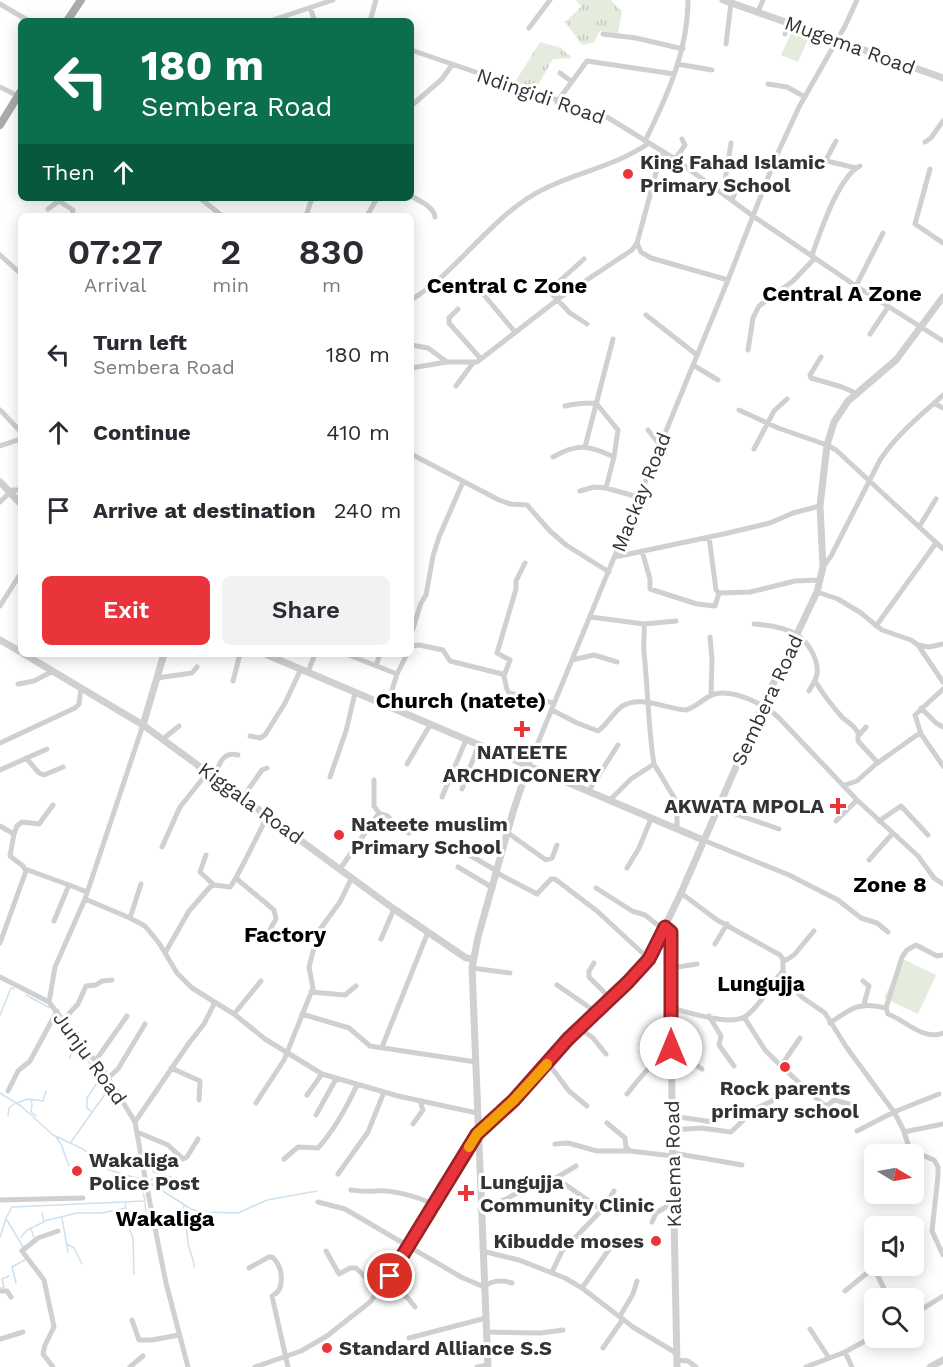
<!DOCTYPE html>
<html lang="en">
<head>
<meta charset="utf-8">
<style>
	body { margin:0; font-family:"Work Sans",sans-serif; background:#f2f2f3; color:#2b2b33; height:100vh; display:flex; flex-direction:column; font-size:22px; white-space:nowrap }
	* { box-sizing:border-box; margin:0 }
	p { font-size:20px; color:#7c7c81 }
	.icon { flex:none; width:33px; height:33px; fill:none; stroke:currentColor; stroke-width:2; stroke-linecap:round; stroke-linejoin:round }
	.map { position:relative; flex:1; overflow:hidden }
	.details { position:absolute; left:18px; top:213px; width:396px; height:444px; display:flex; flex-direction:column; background:#fff; border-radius:9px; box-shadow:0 3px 15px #0003 }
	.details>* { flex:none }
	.banner { position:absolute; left:18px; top:18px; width:396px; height:183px; border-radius:9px; box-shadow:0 3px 15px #0003; background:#0b6e4f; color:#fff; overflow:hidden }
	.needle { width:39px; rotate:100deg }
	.tools { position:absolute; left:864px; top:1144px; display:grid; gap:12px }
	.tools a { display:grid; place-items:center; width:60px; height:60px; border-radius:9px; background:#fff; box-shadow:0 3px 15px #0003; font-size:30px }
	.pin { position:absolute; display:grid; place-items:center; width:51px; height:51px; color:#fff; margin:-26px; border:3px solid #fff; border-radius:50%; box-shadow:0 2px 6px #0007 }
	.me { position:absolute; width:66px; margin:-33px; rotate:0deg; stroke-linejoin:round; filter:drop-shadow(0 0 4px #0008) }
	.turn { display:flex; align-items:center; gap:21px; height:126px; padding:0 24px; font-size:27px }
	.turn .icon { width:78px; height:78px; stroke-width:2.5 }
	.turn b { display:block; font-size:42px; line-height:51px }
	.then { display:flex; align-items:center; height:57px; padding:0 24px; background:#0003; gap:12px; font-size:22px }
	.eta { display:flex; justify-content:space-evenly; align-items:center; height:102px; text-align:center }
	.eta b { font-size:36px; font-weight:600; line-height:42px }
	.cta { display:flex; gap:12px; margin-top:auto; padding:12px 24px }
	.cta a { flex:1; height:69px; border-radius:9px; background:#ea343b; color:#fff; font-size:24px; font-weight:600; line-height:69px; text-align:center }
	.cta a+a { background:#f2f2f3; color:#2b2b33 }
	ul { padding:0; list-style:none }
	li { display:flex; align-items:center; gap:18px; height:78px; padding:0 24px }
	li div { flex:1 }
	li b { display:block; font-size:22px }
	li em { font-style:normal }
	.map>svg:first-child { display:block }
</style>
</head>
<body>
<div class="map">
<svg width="943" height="1367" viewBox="0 0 943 1367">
	<defs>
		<pattern id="grass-tufts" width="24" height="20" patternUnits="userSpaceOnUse" patternTransform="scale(1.5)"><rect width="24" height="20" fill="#e5ecde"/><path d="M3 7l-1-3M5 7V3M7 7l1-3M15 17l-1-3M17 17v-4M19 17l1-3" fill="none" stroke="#c5cbbf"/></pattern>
	</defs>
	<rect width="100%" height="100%" fill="#fff"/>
	<!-- grass -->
	<path fill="url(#grass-tufts)" d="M576,0H611L622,12L618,33L600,31L594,42L582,45L565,22L581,7Z
		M540,42L561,48L572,58L553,59L534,92L515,82Z"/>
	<!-- park -->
	<path fill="#e5ecde" d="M792,31L808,39L798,62L781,55Z
		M903,959L936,975L918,1014L884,998Z"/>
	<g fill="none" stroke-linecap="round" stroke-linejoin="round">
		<!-- stream -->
		<path stroke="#cee1ef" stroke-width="1.5" d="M26,995L50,1008
			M0,1015L11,988L14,989
			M57,1017L73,1043L70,1058
			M78,1048L88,1060
			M89,1062L90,1064
			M92,1067L100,1074
			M0,1093L21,1106L53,1135L83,1149L109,1170L140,1179L141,1183
			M31,1100L32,1105L31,1112L36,1116
			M17,1103L28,1099L43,1101L46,1091
			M91,1111L87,1108V1098L101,1077
			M8,1116L9,1108L14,1104
			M56,1137L61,1144L69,1166
			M71,1142L108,1090
			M159,1165L157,1164L156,1168L163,1171
			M153,1168V1172L158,1173L160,1165L164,1168
			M156,1180L158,1173L171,1177
			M147,1181L191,1209L200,1212L238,1213L267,1200L317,1191
			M149,1182L153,1178L170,1186
			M162,1182L165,1168
			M141,1186L142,1189
			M125,1202L127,1222L133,1238L134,1274
			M145,1203L146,1214
			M183,1203C185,1217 187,1230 188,1243C189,1251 194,1258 194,1267
			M62,1218L68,1252
			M7,1220L23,1247L20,1251
			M44,1221L77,1213H102L126,1208
			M31,1228L34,1238
			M0,1237L6,1218L12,1207L145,1201L143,1192
			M21,1237L27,1230L44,1222L42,1213
			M67,1244L74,1248L82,1264
			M16,1283L12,1267L25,1260
			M1,1288L4,1287L2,1279L9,1276"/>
		<!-- minor -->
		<path stroke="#d0d0d0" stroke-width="5" d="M0,4L29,21
			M310,8L315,21
			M758,12L763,0
			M270,21L333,0
			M370,21L376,0
			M529,28L550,0
			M603,34L636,38L683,49
			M785,34L789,23
			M726,44L731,3
			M411,50L607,117L675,159L753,216L856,286L943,341
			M677,64L712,70
			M560,73L571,81
			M768,84L787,87L805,97
			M0,87L18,96
			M557,102L587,61L674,74
			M411,106L442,79L452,65
			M645,141C667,97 688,50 688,0
			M836,141L827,158V161L856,168
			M925,142L931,138L943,121
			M675,159L685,145L682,139
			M930,169L915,224L943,243
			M723,193L731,143
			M411,196C420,201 434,207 435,217
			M59,198V201L73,210L72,216
			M200,198L222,216
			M732,200L736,190
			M48,209L59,201
			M306,216L312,198
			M367,216L377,198
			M637,243L641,252L651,258L728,280
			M0,255L21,274
			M812,255C820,233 838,177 860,166
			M584,259L554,286L551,293L570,313L587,324
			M856,286L883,233
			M479,289L515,332
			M411,300C454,274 485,226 528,198C565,174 612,169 649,143
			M458,309L449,318V323L481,359
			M646,315L697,355
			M870,334L888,307
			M411,345L428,348L447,362
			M748,350L753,318L759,306L793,281L815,258
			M821,357L810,375L811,378L842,387L858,394
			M693,365L718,380
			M411,368L447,362H477L561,297L632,250L637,243L662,151
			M456,386L473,363
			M934,403L943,408
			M565,406C576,403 585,403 596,403L618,430L614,457
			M0,410L21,432
			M739,410L778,428L827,445L836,450L943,549
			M648,430L660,445
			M0,446L21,439
			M585,447L613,339
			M754,449L774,411L787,399
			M411,454L499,500L510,504L527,505L550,531L566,545L609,572
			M553,457C577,443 589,445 614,457L606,488
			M580,491L594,487L606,488L638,497
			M0,502L12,490H21
			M411,515V514
			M919,527L936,499
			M642,551L650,579V589L697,604L715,606L719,593L716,590L709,537
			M615,557L728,533L770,523L793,513L820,506
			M823,567L831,556L880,460C897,434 920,416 943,395
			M817,592L838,599L861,613L882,630L911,640L918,645L943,682
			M719,593L750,592L795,581L820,580
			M0,606L19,576
			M591,617L644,624C645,633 643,643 644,652C648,689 648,727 654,764L631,779L609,801
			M644,624L676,621
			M754,624C767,625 784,627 796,634C808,642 819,659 817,674C816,680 812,685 809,691
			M876,626L936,543
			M411,635L421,603L426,595L433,556L439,537L463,482
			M710,637L712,659L711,695
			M918,645L929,647L943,644
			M411,646L419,645L443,650L450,661L502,674C507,679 504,687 509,693L554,703
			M346,654L397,674
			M572,660L594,655L617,662
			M376,666L380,654
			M308,672L315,654
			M504,676L510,660L497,653L516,589V581L525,563
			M157,678L192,673L197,667
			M233,681L240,654
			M815,681C823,694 832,706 842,717C849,724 855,725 859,735
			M18,684L34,681L53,671
			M943,689L915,715L921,734L943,766
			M387,706L397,674L407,654
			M921,708L936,723L943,727
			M552,710L577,723L598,731C607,725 612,714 621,707C639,694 666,709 686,710C697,707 704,697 715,694C734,689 766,705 779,718L857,800L918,856L934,878L943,884
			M143,725L85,899L55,967L49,1002L79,1042L104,1071L135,1122L145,1178L166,1283L188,1367
			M866,727L858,736V741L878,763
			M250,736L260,738L265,735L285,703L301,669
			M163,739L179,726
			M0,743L75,708L79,704L81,687
			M26,758L39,773L44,775L63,767
			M407,764L430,725
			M654,764L675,799L677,812V829
			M528,767L728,280L776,157L799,107L845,26L857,0
			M0,770L47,749
			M214,776C220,764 222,751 238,755
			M330,777L346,731L355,693
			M845,785L857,781L876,764L917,735L921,734
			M462,789L478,746
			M588,792L618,745
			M243,797L262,770L267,768
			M442,797L466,740
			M718,808L779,829
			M379,813L388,816L392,822L409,833L416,820
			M836,821L857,800
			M879,821L901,806L928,835
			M0,826L14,834L10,856L23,866L26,871L0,943
			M508,833L546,860L552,858L557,845
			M14,834L17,826L22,822L39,824L53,805
			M703,840L789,875L838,900L861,918L877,923L888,932
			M162,847L180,807L208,772
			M457,848L497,871
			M206,855L200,872L214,885
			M869,860L893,833
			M458,867L493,888
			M627,868L639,848L651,819
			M25,869L69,885
			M340,869L379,813L374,806V780
			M497,873L537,894L551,879H555L597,911L649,959
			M237,879L274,910L276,919L267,935L260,942
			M596,888L632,911L645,915L664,930
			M681,893L717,920L780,955L783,959V971L785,980L803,998L825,1013L847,1048L894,1112L903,1129L910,1150L934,1160L938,1167V1176L932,1231L943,1255
			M85,899L130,918L145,926L159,943L177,973L192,988L234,1014L265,1039L322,1074L398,1096L477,1113
			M130,918L141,884
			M54,921L69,885L87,892
			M381,939L394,909
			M715,944L727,924
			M165,953L189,911L210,887L214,885L230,887C235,883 262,826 268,815
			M783,962L794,955L814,931
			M594,963L589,971V977L610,998
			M472,968L510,973
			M671,968L697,964
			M0,977L49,1002
			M863,981L869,986L864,1004
			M557,985L596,1012
			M311,992L345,995L356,986
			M671,1008C689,1012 731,1027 746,1016C761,1005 770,985 783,971
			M886,1008L902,957L907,950L916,945L937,956L943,955
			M234,1014L261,981
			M302,1014L349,1028L370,1046L476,1062
			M709,1016L721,1036L719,1045L734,1066
			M744,1017L765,1050L781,1066L800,1038
			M63,1020L78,1004L86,986L96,985L102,981L112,980
			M830,1023C851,1008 860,1001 886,1008L888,1014C905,1020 923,1041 943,1033
			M579,1028L593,1038L606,1054
			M382,1047L428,932
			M671,1048L702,1069
			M96,1060L127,1016
			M548,1063L569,1091L587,1106
			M781,1066L824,1105H828L834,1100L856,1106
			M171,1068L200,1081L199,1100
			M108,1078L118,1069L145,1024
			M8,1091L18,1071L30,1061L57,1011
			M627,1094C640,1078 651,1061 671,1055
			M307,1095L322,1074
			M256,1103L284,1060L313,988L309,967L318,932L340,902L352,877
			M316,1115L336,1079
			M672,1116L713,1122
			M135,1122L189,1043L204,1024L215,1002
			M607,1123L625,1138L626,1147L630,1151L673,1156
			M413,1124L423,1110L420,1101
			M672,1130L701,1128L731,1132L755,1109L772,1101L798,1083
			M857,1131L894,1112L939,1094
			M137,1132L168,1145L183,1159L187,1157L198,1139
			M904,1132L943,1124
			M555,1144L568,1143L597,1151H630
			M673,1153L742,1165
			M284,1159L298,1147L318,1148C335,1129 346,1109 357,1085
			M338,1174L368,1132L384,1092
			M556,1178L602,1210
			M351,1190C360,1191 366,1192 375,1191C392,1189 418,1197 433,1204
			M0,1200L83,1198
			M318,1202L345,1209L461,1277L484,1287C492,1280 502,1280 512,1283
			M480,1209L506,1199L535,1183L556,1178L576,1166
			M652,1222L656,1213L674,1202
			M326,1251L339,1274L350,1268H356L379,1290
			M482,1251L519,1260L565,1278L582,1288L633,1327L676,1353
			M249,1268L269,1257H272C283,1266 286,1290 272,1296L288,1367
			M552,1272L562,1251L602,1210L614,1191
			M382,1287L407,1297L415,1307
			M582,1288L610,1248
			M0,1291H7L11,1297
			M845,1291L872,1269L875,1270L889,1299
			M914,1314L943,1296
			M620,1316L633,1294L637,1281
			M132,1320L139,1340H152L179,1335
			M810,1329L829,1358
			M486,1332L541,1333L563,1330
			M409,1338L486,1318
			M0,1339L23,1332
			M603,1348L623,1319
			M845,1352L852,1367
			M676,1360L688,1361L696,1367
			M53,1367L43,1354L45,1345L54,1327L44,1280L22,1251L38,1238L58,1231
			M130,1367L143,1356
			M255,1367L301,1351L327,1336L370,1302L390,1276L477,1135
			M477,1367L488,1365
			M806,1367L845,1352L874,1336"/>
		<!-- tertiary -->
		<path stroke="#d0d0d0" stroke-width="7" d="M723,0L943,78
			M0,482L21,504
			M0,640L21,652
			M24,654L143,725L394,909L466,958L473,959
			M265,654L703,840
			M143,725L164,654
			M665,927L671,932L672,1116L677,1367
			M477,1135L514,1100L568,1039L628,982L649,959L681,893L763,705L817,592L823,567L820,506L827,445L834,422L848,401L896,360L943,297
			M488,1367L472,968L478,937L513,812L528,767
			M930,1367L943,1360"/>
		<!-- primary -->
		<path stroke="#ababab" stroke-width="8" d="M67,21L81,0
			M0,125L21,91"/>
	</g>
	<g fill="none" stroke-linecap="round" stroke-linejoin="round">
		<!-- route casing -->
		<g stroke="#982226" stroke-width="15">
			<path id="route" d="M390,1276L477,1134L514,1100L568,1039L628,982L649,959L665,927L671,932V1048"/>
		</g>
		<!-- route -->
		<use href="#route" stroke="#ea343b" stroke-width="10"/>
		<!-- slow -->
		<path stroke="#f59e0b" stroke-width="10" d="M469,1147L477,1134L514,1100L547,1064"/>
	</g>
	<!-- markers -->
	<g fill="#ea343b" stroke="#fff" stroke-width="2">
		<circle cx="628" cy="174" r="6"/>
		<path d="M519 720h6v6h6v6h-6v6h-6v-6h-6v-6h6z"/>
		<path d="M835 797h6v6h6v6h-6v6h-6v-6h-6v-6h6z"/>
		<circle cx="339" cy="835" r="6"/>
		<circle cx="785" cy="1067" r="6"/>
		<circle cx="77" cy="1171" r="6"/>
		<path d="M463 1184h6v6h6v6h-6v6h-6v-6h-6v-6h6z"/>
		<circle cx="656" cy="1241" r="6"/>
		<circle cx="327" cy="1348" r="6"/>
	</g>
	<g text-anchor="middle" stroke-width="6" stroke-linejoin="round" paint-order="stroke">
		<!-- street labels -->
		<g font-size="20" fill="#333" stroke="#fff">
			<text transform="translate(850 45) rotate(20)" y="7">Mugema Road</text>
			<text transform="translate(541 96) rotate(19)" y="7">Ndingidi Road</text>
			<text transform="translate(641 492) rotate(-68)" y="7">Mackay Road</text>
			<text transform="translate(767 700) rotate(-65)" y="7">Sembera Road</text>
			<text transform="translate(251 803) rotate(36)" y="7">Kiggala Road</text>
			<text transform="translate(90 1058) rotate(54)" y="7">Junju Road</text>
			<text transform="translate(673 1164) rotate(-91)" y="7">Kalema Road</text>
		</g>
		<!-- poi labels -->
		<g font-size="20" font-weight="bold" fill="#333" stroke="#fff" text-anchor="start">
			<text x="640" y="169">King Fahad Islamic<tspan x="640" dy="23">Primary School</tspan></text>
			<text x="522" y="759" text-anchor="middle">NATEETE<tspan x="522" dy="23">ARCHDICONERY</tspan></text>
			<text x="824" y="813" text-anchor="end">AKWATA MPOLA</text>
			<text x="351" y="831">Nateete muslim<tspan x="351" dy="23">Primary School</tspan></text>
			<text x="785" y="1095" text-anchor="middle">Rock parents<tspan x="785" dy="23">primary school</tspan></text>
			<text x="89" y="1167">Wakaliga<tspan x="89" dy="23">Police Post</tspan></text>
			<text x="480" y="1189">Lungujja<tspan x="480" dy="23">Community Clinic</tspan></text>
			<text x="644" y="1248" text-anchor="end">Kibudde moses</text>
			<text x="339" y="1355">Standard Alliance S.S</text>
		</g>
		<!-- neighbourhood labels -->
		<g font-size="21" font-weight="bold" fill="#000" stroke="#fff">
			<text x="761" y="991">Lungujja</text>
		</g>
		<!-- quarter labels -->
		<g font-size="22" font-weight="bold" fill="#000" stroke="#fff">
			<text x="507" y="293">Central C Zone</text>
			<text x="842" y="301">Central A Zone</text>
			<text x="461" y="708">Church (natete)</text>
			<text x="890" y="892">Zone 8</text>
			<text x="285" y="942">Factory</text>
			<text x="165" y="1226">Wakaliga</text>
		</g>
	</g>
</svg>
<div class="tools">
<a><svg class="needle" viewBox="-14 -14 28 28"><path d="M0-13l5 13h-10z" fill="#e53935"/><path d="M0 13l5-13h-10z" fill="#7c7c81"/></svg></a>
<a><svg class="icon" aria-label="sound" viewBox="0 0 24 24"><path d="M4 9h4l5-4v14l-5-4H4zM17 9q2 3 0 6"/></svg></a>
<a><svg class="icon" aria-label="search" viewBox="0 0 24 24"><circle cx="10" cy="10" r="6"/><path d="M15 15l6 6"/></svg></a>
</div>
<div class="pin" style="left:390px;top:1276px;background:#d93025"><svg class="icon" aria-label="arrive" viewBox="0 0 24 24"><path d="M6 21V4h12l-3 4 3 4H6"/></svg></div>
<svg class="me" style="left:671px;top:1048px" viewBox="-20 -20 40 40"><circle r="19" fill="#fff"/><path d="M0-13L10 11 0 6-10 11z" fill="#ea343b"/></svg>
<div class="banner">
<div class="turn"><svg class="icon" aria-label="left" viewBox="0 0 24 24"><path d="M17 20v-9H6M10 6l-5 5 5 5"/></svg><div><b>180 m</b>Sembera Road</div></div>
<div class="then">Then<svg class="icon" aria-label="ahead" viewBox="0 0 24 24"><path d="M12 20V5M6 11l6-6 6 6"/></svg></div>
</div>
<section class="details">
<div class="eta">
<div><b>07:27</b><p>Arrival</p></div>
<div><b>2</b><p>min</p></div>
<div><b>830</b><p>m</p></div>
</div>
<ul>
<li><svg class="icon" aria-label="left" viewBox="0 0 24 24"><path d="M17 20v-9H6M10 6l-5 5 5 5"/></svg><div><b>Turn left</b><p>Sembera Road</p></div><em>180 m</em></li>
<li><svg class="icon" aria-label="ahead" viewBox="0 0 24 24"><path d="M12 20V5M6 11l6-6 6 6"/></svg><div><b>Continue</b></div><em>410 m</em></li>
<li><svg class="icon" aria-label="arrive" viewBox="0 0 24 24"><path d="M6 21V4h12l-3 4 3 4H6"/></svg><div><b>Arrive at destination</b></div><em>240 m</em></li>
</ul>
<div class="cta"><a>Exit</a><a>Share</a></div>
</section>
</div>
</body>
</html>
